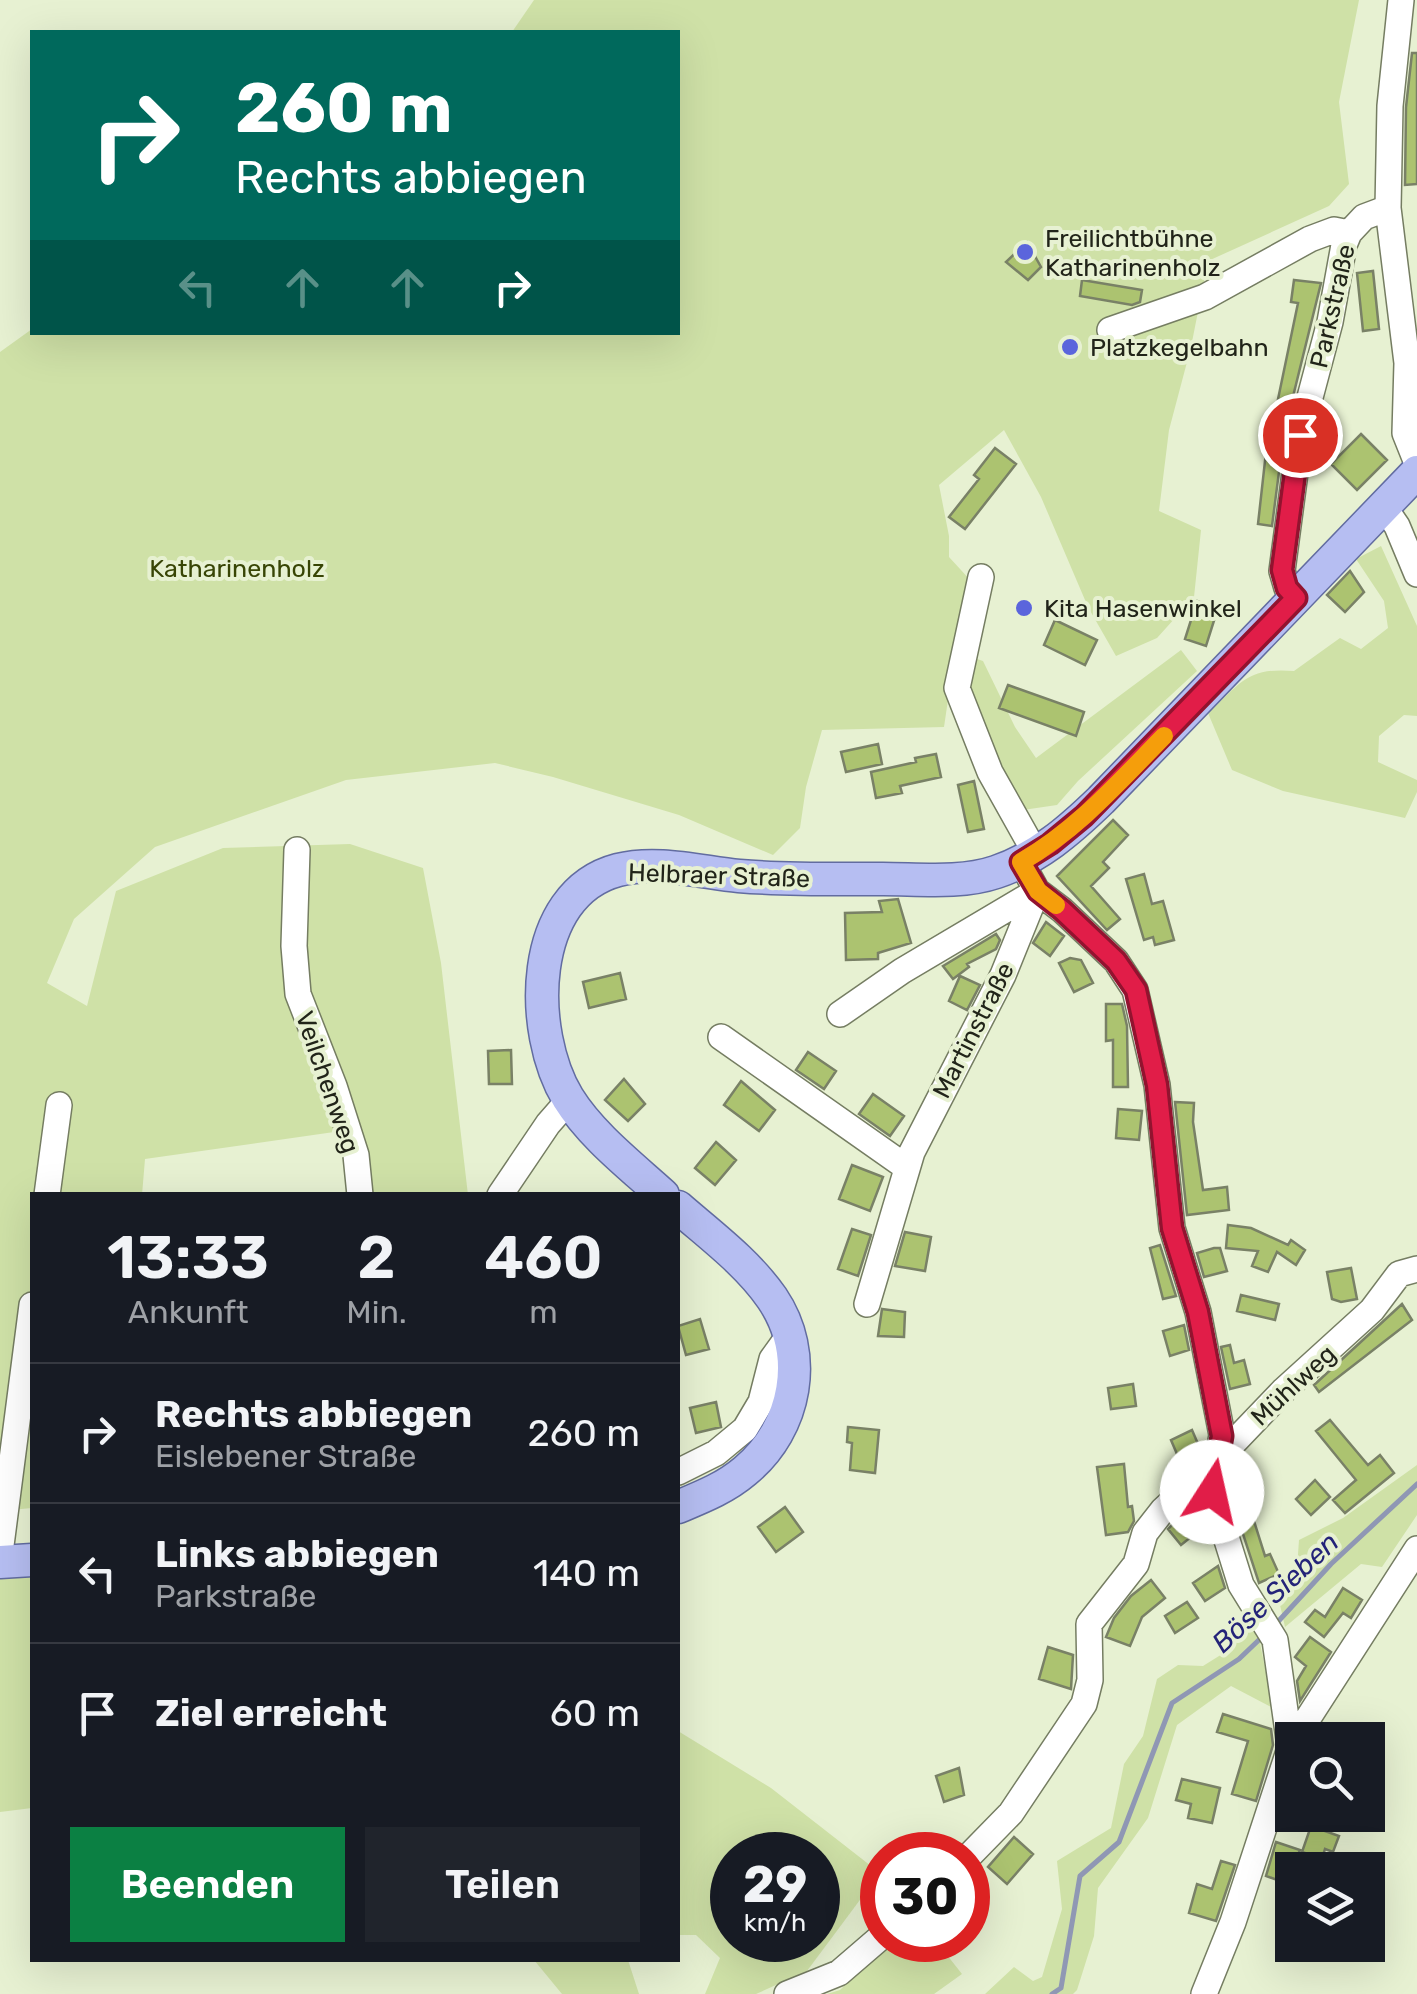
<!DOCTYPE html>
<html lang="de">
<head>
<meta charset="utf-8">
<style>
	body { margin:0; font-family:Rubik,sans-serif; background:#20242c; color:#f1f3f6; height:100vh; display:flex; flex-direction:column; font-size:38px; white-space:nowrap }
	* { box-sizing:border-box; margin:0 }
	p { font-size:32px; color:#9ea1a6 }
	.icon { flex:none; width:55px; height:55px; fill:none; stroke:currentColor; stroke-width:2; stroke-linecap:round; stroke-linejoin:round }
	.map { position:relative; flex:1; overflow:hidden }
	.sheet { position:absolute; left:30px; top:1192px; width:650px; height:770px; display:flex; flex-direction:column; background:#171b24; border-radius:0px; box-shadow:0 10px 40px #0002 }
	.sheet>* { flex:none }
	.top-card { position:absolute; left:30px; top:30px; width:650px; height:305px; border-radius:0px; box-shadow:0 10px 40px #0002; background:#00695c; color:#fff; overflow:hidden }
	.buttons { position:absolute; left:1275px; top:1722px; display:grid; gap:20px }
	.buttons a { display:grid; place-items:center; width:110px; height:110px; border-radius:0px; background:#171b24; box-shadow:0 10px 40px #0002; font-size:50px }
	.speed { position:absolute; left:710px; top:1832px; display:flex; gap:20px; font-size:50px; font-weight:700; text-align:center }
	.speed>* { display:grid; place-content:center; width:130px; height:130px; border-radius:50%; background:#171b24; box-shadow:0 10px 40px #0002; line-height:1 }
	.speed small { font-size:25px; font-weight:400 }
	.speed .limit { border:15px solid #d22; background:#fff; color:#111 }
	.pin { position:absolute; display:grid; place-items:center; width:85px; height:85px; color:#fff; margin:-42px; border:5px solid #fff; border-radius:50%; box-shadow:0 2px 10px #0007 }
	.me { position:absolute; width:110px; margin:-55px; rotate:10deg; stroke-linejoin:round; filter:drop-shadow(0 0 8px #0008) }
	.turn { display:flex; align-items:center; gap:35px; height:210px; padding:0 40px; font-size:45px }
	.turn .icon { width:130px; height:130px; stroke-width:2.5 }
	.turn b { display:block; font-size:70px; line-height:85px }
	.lanes { display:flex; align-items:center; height:95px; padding:0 40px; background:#0003; justify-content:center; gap:50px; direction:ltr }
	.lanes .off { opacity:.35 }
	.eta { display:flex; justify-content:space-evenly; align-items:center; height:170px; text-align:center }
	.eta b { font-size:60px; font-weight:600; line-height:70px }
	.action { display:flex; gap:20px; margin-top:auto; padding:20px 40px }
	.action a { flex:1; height:115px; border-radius:0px; background:#0b8043; color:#fff; font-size:40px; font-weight:600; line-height:115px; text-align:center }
	.action a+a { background:#20242c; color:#f1f3f6 }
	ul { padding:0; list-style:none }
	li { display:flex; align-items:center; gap:30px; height:140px; padding:0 40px; border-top:2px solid #363941 }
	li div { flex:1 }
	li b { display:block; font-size:38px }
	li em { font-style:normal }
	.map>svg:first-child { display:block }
</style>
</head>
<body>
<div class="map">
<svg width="1417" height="1994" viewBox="0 0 1417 1994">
	<rect width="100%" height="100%" fill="#e7f1d2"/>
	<!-- green -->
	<path fill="#cfe1a7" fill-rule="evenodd" d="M534,0H1359L1339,102L1349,184L1329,206L1208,261L1191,347L1169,430L1159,511L1201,530L1194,597L1157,638L1116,656L1088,607L1041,497L1004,430L939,485L949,536V557L972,582L958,632L944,727L822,730L806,787L800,828L773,855L679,815L553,777L495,763L346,780L155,847L74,919L47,983L87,1006L116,891L223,848L350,844L423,868L441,963L468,1195H367L355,1129L145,1159L142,1195H32V1508L0,1511V352L32,329V332H678V32H512Z
		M1381,546L1417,626V716L1404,715L1379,736L1378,762L1417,780V792L1405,818L1283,791L1232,770L1208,713C1241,683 1247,667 1294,671L1340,638L1361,649L1388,628L1384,601L1356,559Z
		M1181,650L1197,671L1078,781L1057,805L1016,811L964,689L974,658L983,661L1015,727L1036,758Z
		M1417,1465V1515L1382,1567L1361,1564L1285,1627L1276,1587L1297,1568L1299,1540L1343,1518Z
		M32,1560V1808L0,1812V1562Z
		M1256,1623L1273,1708L1231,1686L1177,1725L1148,1818L1098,1888L1094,1936L1077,1990L1073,1994H985L1014,1967L1033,1981L1042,1977L1062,1909L1057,1861L1111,1828L1124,1764L1143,1736L1157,1679L1178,1665L1203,1666L1227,1651Z
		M678,1731L771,1788L880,1873L807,1971L756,1994H705L720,1958L696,1935H678ZM732,1855H818V1940H732Z
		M891,1940H942L947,1955L962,1974L934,1994H827L840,1990Z
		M534,1960H628L639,1994H562Z"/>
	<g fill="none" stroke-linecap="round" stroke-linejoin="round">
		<!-- stream -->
		<path stroke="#8f97b4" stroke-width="5" d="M1274,1626L1331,1564L1417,1484
			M1052,1994L1061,1988L1080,1876L1119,1842L1172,1703L1239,1659L1262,1637"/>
	</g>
	<!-- building -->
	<path fill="#acc370" stroke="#798166" stroke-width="2.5" d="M1412,53H1417V184L1405,185L1406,107Z
		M1027,242L1041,267L1028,280L1006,262Z
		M1373,271L1379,329L1363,331L1357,273Z
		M1082,280L1142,290L1140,302L1132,305L1080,296Z
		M1294,280L1321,283L1284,433L1272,526L1258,524L1268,434L1277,404L1298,303L1291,302Z
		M1361,434L1387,460L1357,490L1331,464Z
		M995,448L1016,464L965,529L949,517L979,479L974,475Z
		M1350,571L1364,592L1345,612L1327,595Z
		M1197,601L1218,608L1206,646L1185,639Z
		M1055,620L1097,640L1085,665L1044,645Z
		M1008,685L1084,712L1076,736L999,708Z
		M878,744L882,764L846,772L841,752Z
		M936,754L941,777L900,786L902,793L876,798L871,772L916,762L915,758Z
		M974,781L984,829L968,832L958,785Z
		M1113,820L1128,835L1103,862L1109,868L1091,886L1120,919L1107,930L1057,876Z
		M1144,874L1152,904L1163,901L1174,940L1155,945L1153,937L1144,940L1126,879Z
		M898,899L911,943L878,953V959L846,960L845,913L882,912L879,901Z
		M1046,922L1064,936L1050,956L1033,943Z
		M996,934L1000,940L996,949L967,964L969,967L953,979L943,966Z
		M1070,958L1081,960L1093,983L1074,992L1059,963Z
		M620,973L626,999L589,1008L583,982Z
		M960,976L980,985L967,1010L949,1001Z
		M1106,1004H1122L1127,1026L1128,1087H1113V1040L1106,1041Z
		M511,1050L512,1084H489L488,1051Z
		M808,1052L836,1071L824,1089L796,1070Z
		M624,1079L645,1104L628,1121L605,1100Z
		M741,1081L775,1110L759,1131L724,1105Z
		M873,1094L904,1116L890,1136L859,1114Z
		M1175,1102L1194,1103L1193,1122L1203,1190L1227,1187L1229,1210L1187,1215Z
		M1118,1109L1142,1111L1139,1140L1116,1138Z
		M716,1142L736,1160L715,1185L695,1168Z
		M852,1165L883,1177L870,1211L839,1199Z
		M1228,1225L1251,1228L1288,1245L1291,1240L1305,1250L1296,1265L1277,1252L1268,1272L1252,1266L1258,1251L1226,1248Z
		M852,1229L871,1235L858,1276L838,1269Z
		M905,1232L931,1237L925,1271L895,1266Z
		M1160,1245L1176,1296L1163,1299L1150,1248Z
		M1214,1248H1220L1227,1271L1204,1277L1197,1253Z
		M1351,1268L1357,1299L1341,1302L1332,1299L1327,1272Z
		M1241,1295L1279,1304L1275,1320L1237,1311Z
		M1402,1304L1412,1320L1319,1392L1314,1385Z
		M882,1309L905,1312L904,1337L878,1336Z
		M700,1319L709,1349L686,1355L678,1326Z
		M1184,1325L1189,1350L1170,1356L1163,1331Z
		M1230,1345L1234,1363L1244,1360L1250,1384L1230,1389L1221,1347Z
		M1133,1384L1136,1406L1111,1409L1108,1388Z
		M716,1402L721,1427L696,1433L690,1408Z
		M1330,1420L1368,1465L1380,1455L1394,1473L1345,1513L1333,1500L1356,1480L1316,1431Z
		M848,1427L879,1430L875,1473L850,1470L852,1443L847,1442Z
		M1192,1430L1201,1451L1180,1461L1171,1440Z
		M1124,1464L1128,1507L1132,1506L1134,1521L1128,1532L1106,1535L1097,1467Z
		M1252,1472L1257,1501L1248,1502L1265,1556L1270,1554L1279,1574L1259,1583L1229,1491L1231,1475Z
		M1315,1480L1330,1497L1311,1515L1296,1499Z
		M785,1507L803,1532L776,1552L758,1527Z
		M1187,1510L1202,1528L1181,1545L1168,1529Z
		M1218,1566L1225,1588L1205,1601L1193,1583Z
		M1151,1580L1165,1598L1142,1617L1130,1646L1106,1637L1114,1618L1131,1596Z
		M1343,1588L1362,1600L1351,1618L1343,1613L1324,1637L1305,1622L1315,1610L1325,1617Z
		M1187,1602L1198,1618L1175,1633L1165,1616Z
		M1310,1637L1331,1652L1300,1701L1297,1681L1306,1666L1295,1657Z
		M1048,1647L1073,1655L1071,1689L1039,1679Z
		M1223,1714L1271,1729L1273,1745L1256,1801L1232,1794L1248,1741L1217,1732Z
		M959,1768L964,1795L944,1802L936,1776Z
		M1182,1779L1220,1788L1212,1823L1188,1818L1191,1804L1176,1800Z
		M1311,1826L1339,1836L1333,1852L1325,1849L1322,1859L1302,1852Z
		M1014,1837L1033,1854L1007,1884L988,1867Z
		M1276,1842L1300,1850L1286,1883L1266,1876Z
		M1221,1861L1235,1865L1216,1921L1189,1913L1197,1884L1212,1889Z"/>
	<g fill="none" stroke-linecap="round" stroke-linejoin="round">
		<!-- minor casing -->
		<g stroke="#757d62" stroke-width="28">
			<path id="minor" d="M1401,0L1390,106L1388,208L1407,363L1405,433L1417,463
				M1110,330L1205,297L1310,239L1334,230L1349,233
				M1384,507L1397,526L1417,574
				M981,577L957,688L990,772L1036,854
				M1296,598L1287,588L1282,571L1300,435L1330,322L1344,245L1349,233L1364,217L1388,208
				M297,850L294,946L298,994L334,1086L356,1155L360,1195
				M1021,862L1037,891L1062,910L1116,961L1135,990L1157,1085L1172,1228L1198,1312L1222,1435L1212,1492L1241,1585L1275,1640L1290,1746
				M840,1014L902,971L1037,891
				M721,1037L906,1167
				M47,1195L59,1105
				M500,1195L548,1124L569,1100
				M867,1304L912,1152L1003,975L1037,891
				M678,1472L716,1453L745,1429L761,1402L772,1359L790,1334
				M0,1553L32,1305
				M1294,1740L1417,1549
				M968,1857L1011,1813L1084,1704L1090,1680L1089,1624L1136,1564L1145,1533L1163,1510L1216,1461L1284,1390L1372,1310L1399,1274L1417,1269
				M787,1994L839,1973L882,1936
				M1204,1994L1233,1922L1292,1742"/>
		</g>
		<!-- major casing -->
		<g stroke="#626ca0" stroke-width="35">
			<path id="major" d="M663,1195C631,1166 591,1135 568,1098C528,1032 527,894 618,870C657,860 700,872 739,876C787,880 835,879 883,879C919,879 961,884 996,872C1038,858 1070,830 1101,800L1417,472
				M678,1207C710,1235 747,1262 772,1298C810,1354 797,1428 745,1471C725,1488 702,1497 678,1507
				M0,1562L32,1560"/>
		</g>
		<!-- minor -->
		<use href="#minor" stroke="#fff" stroke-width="25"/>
		<!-- major -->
		<use href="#major" stroke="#b6bef2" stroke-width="32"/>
	</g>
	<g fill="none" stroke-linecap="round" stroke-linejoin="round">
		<!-- route casing -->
		<g stroke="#92132f" stroke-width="25">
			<path id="route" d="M1212,1492L1222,1436L1198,1312L1172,1228L1157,1085L1136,990L1116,961L1062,910L1038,891L1021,862L1050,844L1084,816L1296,598L1287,588L1282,570L1300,435"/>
		</g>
		<!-- route -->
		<use href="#route" stroke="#e11d48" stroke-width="18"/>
		<!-- slow -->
		<path stroke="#f59e0b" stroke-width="18" d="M1056,905L1038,891L1021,862C1077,830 1119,782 1164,736"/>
	</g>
	<!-- markers -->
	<g fill="#5b65dc" stroke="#e7f1d2" stroke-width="4">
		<circle cx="1025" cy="252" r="10"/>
		<circle cx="1070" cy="347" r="10"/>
		<circle cx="1024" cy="608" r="10"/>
	</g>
	<g text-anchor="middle" stroke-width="8" stroke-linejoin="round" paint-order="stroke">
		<!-- poi labels -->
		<g font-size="25" fill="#212419" stroke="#e7f1d2" text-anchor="start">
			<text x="1045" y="247">Freilichtbühne<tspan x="1045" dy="29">Katharinenholz</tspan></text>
			<text x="1090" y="356">Platzkegelbahn</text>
			<text x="1044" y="617">Kita Hasenwinkel</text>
		</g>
		<!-- street labels -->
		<g font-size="25" fill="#212419" stroke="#e7f1d2">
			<text transform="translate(1332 306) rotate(-77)" y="9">Parkstraße</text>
			<text transform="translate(719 875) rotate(2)" y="9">Helbraer Straße</text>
			<text transform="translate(973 1030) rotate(-63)" y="9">Martinstraße</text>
			<text transform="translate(328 1082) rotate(71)" y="9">Veilchenweg</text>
			<text transform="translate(1293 1385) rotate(-43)" y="9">Mühlweg</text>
		</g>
		<!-- park labels -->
		<g font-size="25" fill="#384505" stroke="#e7f1d2">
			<text x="237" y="577">Katharinenholz</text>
		</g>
		<!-- water labels -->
		<g font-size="28" font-style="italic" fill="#242379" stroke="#e7f1d2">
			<text transform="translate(1275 1592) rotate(-43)" y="10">Böse Sieben</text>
		</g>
	</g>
</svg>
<div class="buttons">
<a><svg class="icon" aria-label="search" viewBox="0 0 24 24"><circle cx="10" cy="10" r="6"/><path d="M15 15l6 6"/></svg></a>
<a><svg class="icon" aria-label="layers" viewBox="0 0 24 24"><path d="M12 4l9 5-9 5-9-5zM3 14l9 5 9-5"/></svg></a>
</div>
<div class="speed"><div>29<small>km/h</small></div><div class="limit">30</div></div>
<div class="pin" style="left:1300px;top:435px;background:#d93025"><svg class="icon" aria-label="arrive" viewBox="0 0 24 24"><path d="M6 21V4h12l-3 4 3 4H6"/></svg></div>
<svg class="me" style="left:1212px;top:1492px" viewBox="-20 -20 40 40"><circle r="19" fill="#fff"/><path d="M0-13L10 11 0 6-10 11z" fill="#e11d48"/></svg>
<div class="top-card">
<div class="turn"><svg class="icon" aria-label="right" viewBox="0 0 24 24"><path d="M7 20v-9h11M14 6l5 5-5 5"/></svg><div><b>260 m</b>Rechts abbiegen</div></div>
<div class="lanes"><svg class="icon off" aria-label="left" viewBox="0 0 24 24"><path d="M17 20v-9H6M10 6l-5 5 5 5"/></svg><svg class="icon off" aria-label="ahead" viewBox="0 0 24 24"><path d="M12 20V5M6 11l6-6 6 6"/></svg><svg class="icon off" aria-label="ahead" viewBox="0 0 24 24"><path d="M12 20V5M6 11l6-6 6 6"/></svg><svg class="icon" aria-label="right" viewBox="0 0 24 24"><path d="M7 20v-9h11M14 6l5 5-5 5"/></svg></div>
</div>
<section class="sheet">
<div class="eta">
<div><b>13:33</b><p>Ankunft</p></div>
<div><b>2</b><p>Min.</p></div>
<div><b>460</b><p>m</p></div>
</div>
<ul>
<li><svg class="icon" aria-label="right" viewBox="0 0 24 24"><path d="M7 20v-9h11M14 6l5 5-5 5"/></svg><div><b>Rechts abbiegen</b><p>Eislebener Straße</p></div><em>260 m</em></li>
<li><svg class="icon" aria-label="left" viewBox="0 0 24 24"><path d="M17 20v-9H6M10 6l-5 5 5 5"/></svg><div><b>Links abbiegen</b><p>Parkstraße</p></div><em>140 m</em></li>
<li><svg class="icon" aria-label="arrive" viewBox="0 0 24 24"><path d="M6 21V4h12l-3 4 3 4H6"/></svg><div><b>Ziel erreicht</b></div><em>60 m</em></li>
</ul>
<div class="action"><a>Beenden</a><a>Teilen</a></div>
</section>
</div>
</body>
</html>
